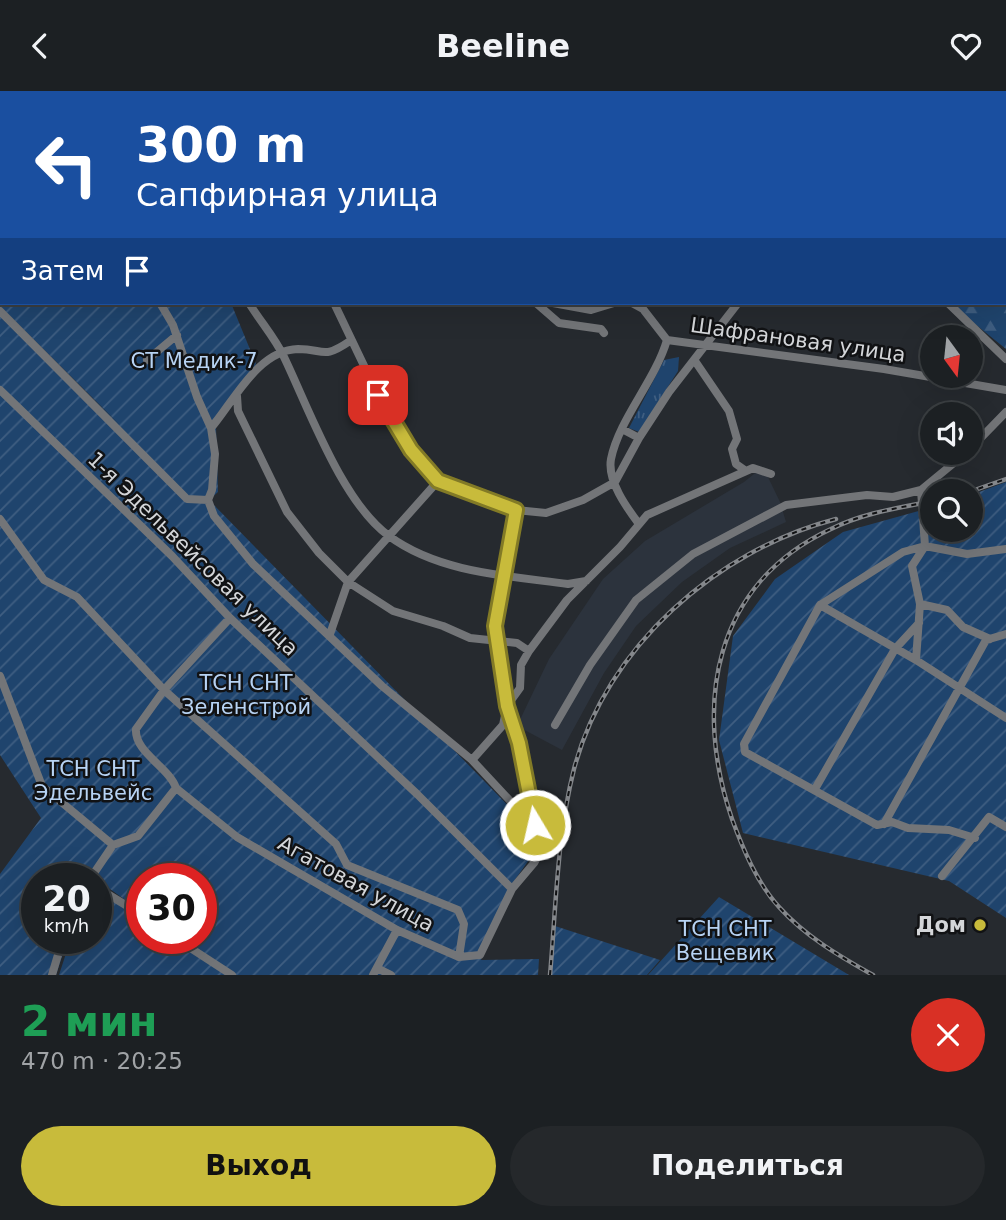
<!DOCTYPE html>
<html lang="ru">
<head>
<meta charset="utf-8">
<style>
	body { margin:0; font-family:"DejaVu Sans",sans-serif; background:#25282b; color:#f1f3f6; height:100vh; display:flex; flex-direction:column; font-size:26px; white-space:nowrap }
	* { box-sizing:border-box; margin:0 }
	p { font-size:23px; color:#a0a3a6 }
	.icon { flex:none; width:38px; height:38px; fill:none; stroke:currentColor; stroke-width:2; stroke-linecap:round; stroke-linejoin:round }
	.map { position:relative; height:884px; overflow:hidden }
	.sheet { display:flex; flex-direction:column; background:#1c2023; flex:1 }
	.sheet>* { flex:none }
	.hud { position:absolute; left:0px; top:0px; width:1006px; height:214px; box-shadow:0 7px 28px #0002,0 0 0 2px #3a3e41; background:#1a4fa0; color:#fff; overflow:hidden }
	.needle { width:46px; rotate:165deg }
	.fabs { position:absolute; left:920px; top:234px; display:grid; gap:14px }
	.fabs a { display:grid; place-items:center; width:63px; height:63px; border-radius:50%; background:#1c2023; box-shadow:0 7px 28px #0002,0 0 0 2px #3a3e41; font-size:35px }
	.speed { position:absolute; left:21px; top:772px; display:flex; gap:14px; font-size:35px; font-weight:700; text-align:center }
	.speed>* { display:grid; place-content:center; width:91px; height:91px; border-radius:50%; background:#1c2023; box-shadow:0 7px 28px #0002,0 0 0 2px #3a3e41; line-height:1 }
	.speed small { font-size:18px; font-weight:400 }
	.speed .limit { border:10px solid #d22; background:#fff; color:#111 }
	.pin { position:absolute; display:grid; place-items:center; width:60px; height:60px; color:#fff; margin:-30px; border-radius:14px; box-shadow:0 4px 10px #0006 }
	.me { position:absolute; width:77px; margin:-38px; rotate:351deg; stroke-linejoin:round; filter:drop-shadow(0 0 5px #0008) }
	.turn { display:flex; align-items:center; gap:24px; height:147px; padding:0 21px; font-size:32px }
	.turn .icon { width:91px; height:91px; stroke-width:2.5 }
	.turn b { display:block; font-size:49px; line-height:60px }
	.then { display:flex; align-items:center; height:66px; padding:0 21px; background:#0003; gap:14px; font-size:26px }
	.round { display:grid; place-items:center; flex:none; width:74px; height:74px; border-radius:37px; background:#25282b }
	.headline { display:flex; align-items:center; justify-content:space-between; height:119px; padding:0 21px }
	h1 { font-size:42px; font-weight:600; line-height:52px; color:#1e9e55 }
	.cta { display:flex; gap:14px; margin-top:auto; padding:14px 21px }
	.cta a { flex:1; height:80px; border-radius:42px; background:#c8bb3b; color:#111; font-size:28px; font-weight:600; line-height:80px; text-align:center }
	.cta a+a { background:#25282b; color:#f1f3f6 }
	header { display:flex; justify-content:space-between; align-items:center; height:91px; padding:0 21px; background:#1c2023; font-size:32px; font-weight:600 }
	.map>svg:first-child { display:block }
</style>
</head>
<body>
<header><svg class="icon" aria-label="back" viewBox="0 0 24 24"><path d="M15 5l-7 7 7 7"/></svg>Beeline<svg class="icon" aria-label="heart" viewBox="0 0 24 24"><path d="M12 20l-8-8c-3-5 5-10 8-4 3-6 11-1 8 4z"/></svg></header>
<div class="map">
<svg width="1006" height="884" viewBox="0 0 1006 884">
	<defs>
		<pattern id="grass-tufts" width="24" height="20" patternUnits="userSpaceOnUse" patternTransform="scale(1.75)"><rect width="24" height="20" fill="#1f446d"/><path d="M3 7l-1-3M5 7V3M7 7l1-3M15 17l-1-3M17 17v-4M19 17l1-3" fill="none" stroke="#3f5e81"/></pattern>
		<pattern id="forest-firs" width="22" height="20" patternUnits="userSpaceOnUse" patternTransform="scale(1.75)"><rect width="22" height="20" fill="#1f446d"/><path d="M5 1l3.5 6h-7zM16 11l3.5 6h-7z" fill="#3f5e81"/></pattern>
		<pattern id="garden-furrows" width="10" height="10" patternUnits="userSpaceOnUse" patternTransform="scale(1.75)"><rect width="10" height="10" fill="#1f446d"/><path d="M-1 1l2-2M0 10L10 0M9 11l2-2" fill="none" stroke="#3f5e81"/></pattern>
	</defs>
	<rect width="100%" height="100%" fill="#262a2f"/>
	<!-- built -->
	<path fill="#2c333d" d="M759,379L767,384L780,411L786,431L730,457L682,491L636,535L604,582L562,659L517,635L549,568L603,488L645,450L744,391Z"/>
	<!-- grass -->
	<path fill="url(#grass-tufts)" d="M679,266L678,280L639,341L629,337L664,269Z"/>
	<!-- forest -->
	<path fill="url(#forest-firs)" d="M386,0H583L386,2Z
		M619,0H919V2H622Z
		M931,0H1006V258L959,220L956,212H1004V2Z"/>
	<!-- garden -->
	<path fill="url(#garden-furrows)" d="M0,0H85L2,2L0,110Z
		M2,114V212H231L256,273L216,336L218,401L209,409L539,746L538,756L512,793L481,869L539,868L538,884H235L180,847H201V788H142V821L96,788H37V847H68L56,884H0V783L41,727L0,664V220L121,335L0,215Z
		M1006,391V827L949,790L743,742L719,649L733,545L775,488L843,441L933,416V439H971V404Z
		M96,798L142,826V847H173L226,884H59L71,847H96Z
		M719,806L849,884H648Z
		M555,835L660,869L647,884H551Z"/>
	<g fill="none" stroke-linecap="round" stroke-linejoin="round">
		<!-- minor -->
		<path stroke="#737578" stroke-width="8" d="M305,0L306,2
			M642,0L644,2
			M586,2L587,0
			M593,2L603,0
			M160,212L173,234L197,306L211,337L215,363L212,399L208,409
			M249,212C260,230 275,247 284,266C309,318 342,411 389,445C439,482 509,485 568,493L586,490
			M334,212L378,304L411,359L438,390L516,419L546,422L583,409L615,391L639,347
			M536,212L559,232L601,238L604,242
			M553,212L591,219L614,212
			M632,212L643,218L667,249C655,290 619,328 611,368C607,390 627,417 639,433
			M948,212L1006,268
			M0,220L187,408L208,409
			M667,249L884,278L1006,299
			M147,269L177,244
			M695,270L729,320L737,348L732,358L736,373L746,380
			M0,299L172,465L230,527L417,703L512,798
			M237,305L238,320L287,421L319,462L348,491L393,520L443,535L470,547L517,552L529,560
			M211,337C234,310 258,259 298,258C325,258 322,269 350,250
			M624,339L639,347L669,301L738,212
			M971,357L1006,321
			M921,399L925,455L912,475L920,513L916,569L1006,627
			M208,409L214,425L253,473L382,595L472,669L541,743L542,757L534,772L512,798L480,864L459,866L397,839L237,746L176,697C169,676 134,661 136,638L164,599L230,527
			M516,419L495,535L507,615L519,652L535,734
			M0,428L44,489L77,506L164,599L336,753L347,774L458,819L464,833L459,866
			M920,513L947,519L963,536L990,548
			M820,514L916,569
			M330,543L348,491L438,390
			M0,585L42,695L113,754L90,788
			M555,634L590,574L636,509L693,463L786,414L867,404L893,406L921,399L966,362
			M472,669L503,634L507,615L520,597L521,574L529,560L567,509L620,456L647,424L753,377L771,383
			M815,698L895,558L919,532
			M884,733L986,549L1006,543
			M975,747L949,739L908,737L892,731L877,734L745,661L744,653L820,514L903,461L925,455L967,463L1006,458
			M113,754L138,745L176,697
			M942,785L989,726L1006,736
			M96,796L142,824
			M175,847L232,884
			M377,877L391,884
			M52,884L63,847
			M373,884L397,839"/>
		<!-- rail casing -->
		<g stroke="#84878b" stroke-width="4.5">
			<path id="rail" d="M969,401L1006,388
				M550,884C556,816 557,745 574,678C606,556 717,459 836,428
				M873,884C839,865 805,845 779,816C757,792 743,758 732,728C693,614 713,493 831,438C863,422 898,417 933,410"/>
		</g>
		<!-- rail -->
		<use href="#rail" stroke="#111214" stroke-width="2" stroke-dasharray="5" stroke-linecap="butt"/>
	</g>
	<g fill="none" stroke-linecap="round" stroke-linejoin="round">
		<!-- route casing -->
		<g stroke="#827a26" stroke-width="18">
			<path id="route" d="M378,304L411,359L438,390L516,419L495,535L507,615L519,652L535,734"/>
		</g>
		<!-- route -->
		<use href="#route" stroke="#c8bb3b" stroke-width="12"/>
	</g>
	<!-- markers -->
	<circle fill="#c8bb3b" stroke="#111214" stroke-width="2.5" cx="980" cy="834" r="7"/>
	<g text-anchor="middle" stroke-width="5" stroke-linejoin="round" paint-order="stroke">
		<!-- street labels -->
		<g font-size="21" fill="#d4d6d9" stroke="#111214">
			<text transform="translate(798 249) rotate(8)" y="7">Шафрановая улица</text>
			<text transform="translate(193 463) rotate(44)" y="7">1-я Эдельвейсовая улица</text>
			<text transform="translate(356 793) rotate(29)" y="7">Агатовая улица</text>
		</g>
		<!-- park labels -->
		<g font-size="21" fill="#b7d3f4" stroke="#111214">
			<text x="194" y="277">СТ Медик-7</text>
			<text x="246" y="599">ТСН СНТ<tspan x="246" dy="24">Зеленстрой</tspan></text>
			<text x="93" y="685">ТСН СНТ<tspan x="93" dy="24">Эдельвейс</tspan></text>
			<text x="725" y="845">ТСН СНТ<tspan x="725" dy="24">Вещевик</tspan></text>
		</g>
		<!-- poi labels -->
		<g font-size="21" font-weight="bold" fill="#d4d6d9" stroke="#111214" text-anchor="end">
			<text x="966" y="841">Дом</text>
		</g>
	</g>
</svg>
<div class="fabs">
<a><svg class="needle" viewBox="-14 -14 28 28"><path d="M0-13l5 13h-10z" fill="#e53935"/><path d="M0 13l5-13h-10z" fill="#a0a3a6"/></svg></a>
<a><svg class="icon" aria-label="sound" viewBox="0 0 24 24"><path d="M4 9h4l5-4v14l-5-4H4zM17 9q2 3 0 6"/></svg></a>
<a><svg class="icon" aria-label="search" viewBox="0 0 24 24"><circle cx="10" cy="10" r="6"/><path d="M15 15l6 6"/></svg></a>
</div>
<div class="speed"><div>20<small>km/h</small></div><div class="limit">30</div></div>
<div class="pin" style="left:378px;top:304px;background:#d93025"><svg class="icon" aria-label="arrive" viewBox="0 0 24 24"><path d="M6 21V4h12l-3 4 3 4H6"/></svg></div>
<svg class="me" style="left:535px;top:734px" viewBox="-20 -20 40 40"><circle r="17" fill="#c8bb3b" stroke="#fff" stroke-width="3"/><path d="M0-11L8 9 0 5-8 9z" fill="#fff"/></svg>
<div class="hud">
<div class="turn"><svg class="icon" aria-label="left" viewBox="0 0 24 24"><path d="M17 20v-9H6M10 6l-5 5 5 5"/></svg><div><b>300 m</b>Сапфирная улица</div></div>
<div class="then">Затем<svg class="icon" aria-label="arrive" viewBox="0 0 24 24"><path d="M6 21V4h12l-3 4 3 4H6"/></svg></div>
</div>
</div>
<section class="sheet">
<div class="headline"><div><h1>2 мин</h1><p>470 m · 20:25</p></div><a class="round" style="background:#d93025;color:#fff"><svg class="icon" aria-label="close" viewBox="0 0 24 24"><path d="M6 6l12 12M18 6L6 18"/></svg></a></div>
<div class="cta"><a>Выход</a><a>Поделиться</a></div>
</section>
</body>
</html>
